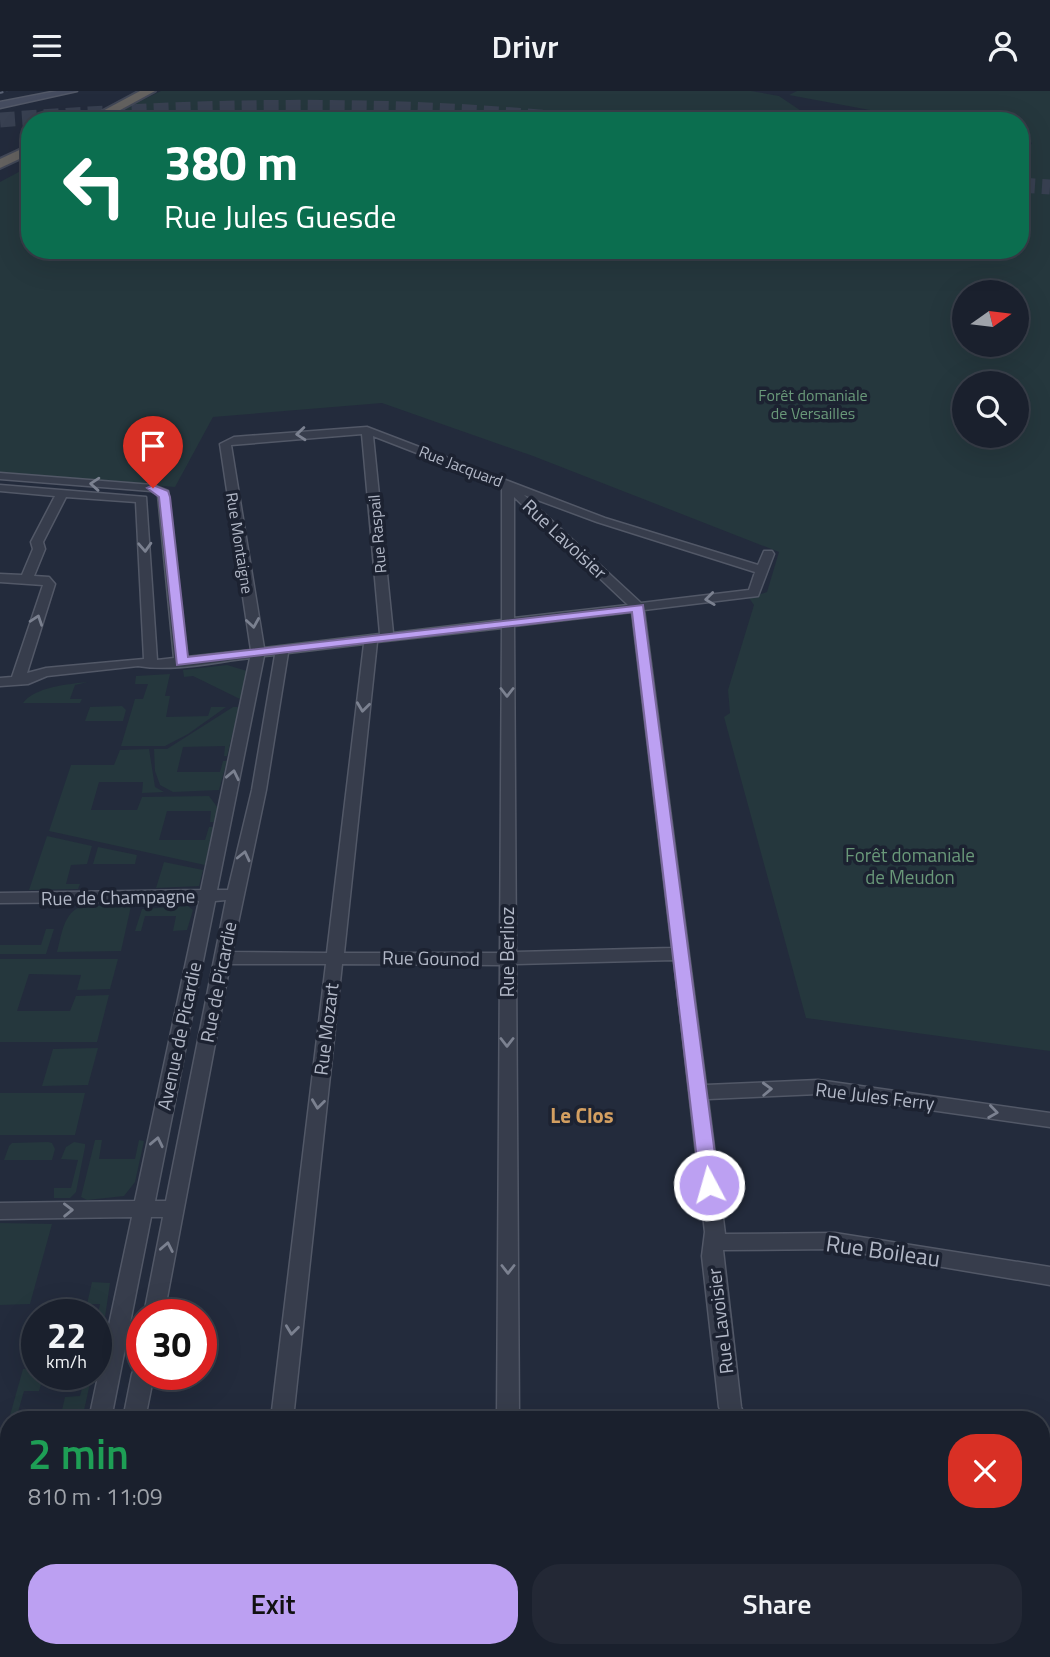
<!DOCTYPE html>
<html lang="en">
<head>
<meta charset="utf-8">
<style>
	body { margin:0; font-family:"Titillium Web",sans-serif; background:#232835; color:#f1f3f6; height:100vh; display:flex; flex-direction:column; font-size:26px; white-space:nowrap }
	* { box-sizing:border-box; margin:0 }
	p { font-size:23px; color:#9fa3aa }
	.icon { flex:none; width:38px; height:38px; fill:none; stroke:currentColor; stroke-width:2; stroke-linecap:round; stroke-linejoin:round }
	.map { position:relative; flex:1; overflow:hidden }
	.side { position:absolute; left:0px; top:1320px; width:1050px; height:247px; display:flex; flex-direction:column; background:#1a202d; border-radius:28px 28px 0 0; box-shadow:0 7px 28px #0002,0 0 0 2px #383e49 }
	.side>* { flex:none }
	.hud { position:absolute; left:21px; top:21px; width:1008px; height:147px; border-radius:28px; box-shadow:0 7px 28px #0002,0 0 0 2px #383e49; background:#0b6e4f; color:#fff; overflow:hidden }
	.needle { width:46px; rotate:76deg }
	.tools { position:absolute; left:952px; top:189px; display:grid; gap:14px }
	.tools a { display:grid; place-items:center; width:77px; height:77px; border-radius:50%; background:#1a202d; box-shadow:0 7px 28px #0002,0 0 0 2px #383e49; font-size:35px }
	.speed { position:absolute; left:21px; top:1208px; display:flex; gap:14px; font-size:35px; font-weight:700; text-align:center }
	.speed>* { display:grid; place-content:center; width:91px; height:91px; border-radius:50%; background:#1a202d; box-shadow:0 7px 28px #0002,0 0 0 2px #383e49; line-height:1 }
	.speed small { font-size:18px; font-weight:400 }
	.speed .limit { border:10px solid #d22; background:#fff; color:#111 }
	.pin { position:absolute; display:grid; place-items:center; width:60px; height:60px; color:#fff; margin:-72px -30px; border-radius:50% 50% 50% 0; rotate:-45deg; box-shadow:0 0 7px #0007 }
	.pin .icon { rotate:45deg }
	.me { position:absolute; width:77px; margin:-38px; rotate:354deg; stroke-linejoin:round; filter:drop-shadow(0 0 5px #0008) }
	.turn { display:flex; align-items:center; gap:24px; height:147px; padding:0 28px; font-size:32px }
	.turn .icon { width:91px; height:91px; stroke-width:2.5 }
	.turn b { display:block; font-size:49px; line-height:60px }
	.round { display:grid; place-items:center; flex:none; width:74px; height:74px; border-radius:28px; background:#232835 }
	.summary { display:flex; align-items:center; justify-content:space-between; height:119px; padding:0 28px }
	h1 { font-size:42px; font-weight:600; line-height:52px; color:#1e9e55 }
	.cta { display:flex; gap:14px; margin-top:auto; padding:14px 28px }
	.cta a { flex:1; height:80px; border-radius:28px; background:#bca0f2; color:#111; font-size:28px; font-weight:600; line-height:80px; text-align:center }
	.cta a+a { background:#232835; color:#f1f3f6 }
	header { display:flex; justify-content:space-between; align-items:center; height:91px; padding:0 28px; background:#1a202d; font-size:32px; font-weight:600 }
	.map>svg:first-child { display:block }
</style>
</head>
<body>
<header><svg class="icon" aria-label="menu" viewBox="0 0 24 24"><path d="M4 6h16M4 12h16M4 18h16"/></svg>Drivr<svg class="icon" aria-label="person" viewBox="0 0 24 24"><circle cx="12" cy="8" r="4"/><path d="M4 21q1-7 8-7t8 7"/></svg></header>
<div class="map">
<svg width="1050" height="1566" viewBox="0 0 1050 1566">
	<rect width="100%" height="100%" fill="#232b3c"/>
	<!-- green -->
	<path fill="#25373d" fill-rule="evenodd" d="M161,0H751L779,5L816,30H109L120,20Z
		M797,0H1050V960L806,927L724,626L730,622L728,599L754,514L749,507L767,501L779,461L533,365L382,312L213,326L175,396L0,382V91L30,75V159H1020V57L1027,58L1032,52L1020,48V30H929L789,4ZM964,201H1017V254H964ZM964,292H1017V345H964Z
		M227,574L247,580L242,609L193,585L184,586L183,579Z
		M170,583L165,605H170L166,626L208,625L211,616H226L188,643L165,655H121L135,608H143L148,593H135L136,585Z
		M88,591L75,594L70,608H82L80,612H23C35,596 68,593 88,591Z
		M122,615L126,619L123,630H85L90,616Z
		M233,616H239L227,665H224L225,655L183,656L177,681H220L223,670H227L219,699L173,701L160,694L155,680L154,658H167Z
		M149,658L155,696L164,701L142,702L143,691H99L91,719H137L142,706L209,705L218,717L214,731H210L211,720H167L159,749H205L209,736H213L205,774L49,740L71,674H114L120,659Z
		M47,745L92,755L87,773L71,774L66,793H80L78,798L29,799Z
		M98,756L137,764L135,773H93Z
		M164,771L203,779L199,795L156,797Z
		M82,815H131L121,860L57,861C62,843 63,822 82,815Z
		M188,815L193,819L187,839L173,840L176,825H145L141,840H135L142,818Z
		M46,838H54L46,863H0V854H41Z
		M0,868H118L110,898L77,899L81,884L29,883L17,920H70L76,905L109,904L97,951H0Z
		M98,957L88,994L42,995L53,958Z
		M0,1002H85L75,1044H0Z
		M95,1049H102L99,1068H135L139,1049L144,1050L135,1091L124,1105L87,1109L81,1106Z
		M48,1051L52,1052L55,1058L52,1069H4L9,1055L12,1052Z
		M74,1051L85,1053V1056L76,1101L70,1107H54V1097H71L78,1069L61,1068L66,1056Z
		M0,1132L52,1133L30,1213L0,1214Z
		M92,1191L110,1192L104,1233H96L100,1213H87Z
		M23,1278H37V1283H44L39,1300H24L16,1328H9Z
		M86,1283H92L83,1324L76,1328H60L65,1306L80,1305Z"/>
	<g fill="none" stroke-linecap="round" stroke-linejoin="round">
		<!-- motorway-tunnel -->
		<path stroke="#384051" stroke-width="15" stroke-dasharray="15 7" stroke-linecap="butt" d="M0,29C195,14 387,10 581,30
			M1020,94L1050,96"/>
		<!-- minor casing -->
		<g stroke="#525867" stroke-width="3">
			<path id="minor" d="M367,336L605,427L758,474L764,460H772L774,463L758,505L644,519L706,994L818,989L1050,1022V1036L818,1003L708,1008L725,1143L835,1142L1050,1176V1194L835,1158L723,1159L741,1316L746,1328H724L719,1316L702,1165L705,1141L674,869L516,873L519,1328H497L500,874L342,873L293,1328H271L326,873H230L164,1223H144L163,1126H151L111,1328H89L132,1126L0,1128V1112L135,1110L199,810L0,812V802L201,799L250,567C214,571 174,581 138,575L47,585L28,593L0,595V587L12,586L43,494L0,491V483L22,484L33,458L31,451L55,405L0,400V394L146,406L157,569L174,567L158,404L151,400L0,388V382L153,394L168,400L187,566L251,559L220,353L234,346ZM362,343L380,543L264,557L231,354ZM373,345L502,395V529L393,542ZM524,404L597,431L755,481L749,499L641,512ZM66,406L136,411L144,568L46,577L27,582L55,493L49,486L34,485L45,458L43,451ZM514,406L628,514L514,527ZM632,521L672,857L516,861L514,535ZM502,537L500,862H344L377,551ZM364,553L327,862L232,861L266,699L288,562ZM275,564L252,699L228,799H217L264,565ZM226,809L166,1110H155L215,810Z
				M142,1274V1283H154L145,1328H123L132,1283L135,1276Z
				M1041,1358L1050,1360V1380L1041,1379Z
				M41,1558H65L63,1566H39Z
				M79,1558H103L101,1566H77Z
				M243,1558H267L266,1566H242Z
				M496,1558H520V1566H496Z
				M754,1558H778L779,1566H755Z
				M805,1558H832L835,1566H808Z"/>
		</g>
		<!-- secondary casing -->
		<g stroke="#525867" stroke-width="3">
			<path id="secondary" d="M57,0H77L0,17V11Z"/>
		</g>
		<!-- trunk casing -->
		<g stroke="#424857" stroke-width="4">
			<path id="trunk" d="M140,0H155L100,30H84Z
				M30,54V63L0,77V68Z"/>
		</g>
		<!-- minor -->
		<use href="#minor" fill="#373d4c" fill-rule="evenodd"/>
		<!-- secondary -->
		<use href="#secondary" fill="#454c5f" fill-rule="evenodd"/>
		<!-- trunk -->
		<use href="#trunk" fill="#646260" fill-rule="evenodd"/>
		<!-- rail -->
		<path stroke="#596173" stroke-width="2" stroke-dasharray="3.5 3.5" stroke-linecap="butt" d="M0,2L7,0"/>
	</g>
	<!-- one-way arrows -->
	<defs><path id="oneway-chevron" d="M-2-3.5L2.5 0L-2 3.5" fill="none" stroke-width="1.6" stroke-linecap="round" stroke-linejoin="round" transform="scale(1.75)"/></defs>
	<g stroke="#7b8190">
		<use href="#oneway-chevron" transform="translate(301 343) rotate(175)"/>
		<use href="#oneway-chevron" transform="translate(95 393) rotate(-176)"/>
		<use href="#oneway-chevron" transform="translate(145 456) rotate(87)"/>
		<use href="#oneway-chevron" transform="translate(710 508) rotate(173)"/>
		<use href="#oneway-chevron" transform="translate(37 529) rotate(-71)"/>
		<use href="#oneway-chevron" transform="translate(253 532) rotate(81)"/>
		<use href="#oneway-chevron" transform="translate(507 601) rotate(90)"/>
		<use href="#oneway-chevron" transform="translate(363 616) rotate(97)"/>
		<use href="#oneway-chevron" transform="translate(233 684) rotate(-78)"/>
		<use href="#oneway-chevron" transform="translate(244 765) rotate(-77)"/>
		<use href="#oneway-chevron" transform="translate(507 951) rotate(90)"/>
		<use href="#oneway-chevron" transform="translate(767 998) rotate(-2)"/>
		<use href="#oneway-chevron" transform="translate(318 1013) rotate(97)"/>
		<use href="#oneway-chevron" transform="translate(993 1021) rotate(8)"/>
		<use href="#oneway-chevron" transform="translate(157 1051) rotate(-78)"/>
		<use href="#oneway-chevron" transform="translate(68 1119) rotate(-1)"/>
		<use href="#oneway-chevron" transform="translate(167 1156) rotate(-79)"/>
		<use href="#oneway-chevron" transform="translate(508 1178) rotate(90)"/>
		<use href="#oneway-chevron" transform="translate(292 1239) rotate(97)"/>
	</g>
	<!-- route -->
	<path fill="#bca0f2" stroke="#7a689d" stroke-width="2" d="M153,394L168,400L170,406L188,566L643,514L719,1094L716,1099L709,1102L702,1099L700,1094L632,521L177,574L159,406L147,397Z"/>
	<g text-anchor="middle" stroke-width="7" stroke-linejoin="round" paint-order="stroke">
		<!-- far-park labels -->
		<g font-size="16" fill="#699879" stroke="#1c2231">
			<text x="813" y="310">Forêt domaniale<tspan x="813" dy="18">de Versailles</tspan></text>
		</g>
		<!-- far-street labels -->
		<g font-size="16" fill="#b2b8c7" stroke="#1c2231">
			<text transform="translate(461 375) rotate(21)" y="6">Rue Jacquard</text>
			<text transform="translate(377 443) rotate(-95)" y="6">Rue Raspail</text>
			<text transform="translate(240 452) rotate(81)" y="6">Rue Montaigne</text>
		</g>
		<!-- street labels -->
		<g font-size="19" fill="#b2b8c7" stroke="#1c2231">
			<text transform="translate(565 448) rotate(43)" y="7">Rue Lavoisier</text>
			<text transform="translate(118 806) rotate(-1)" y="7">Rue de Champagne</text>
			<text transform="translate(507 861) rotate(-90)" y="7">Rue Berlioz</text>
			<text transform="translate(431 867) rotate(1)" y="7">Rue Gounod</text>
			<text transform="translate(218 891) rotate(-79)" y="7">Rue de Picardie</text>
			<text transform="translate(326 938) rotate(-83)" y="7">Rue Mozart</text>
			<text transform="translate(179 945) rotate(-78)" y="7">Avenue de Picardie</text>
			<text transform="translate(875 1005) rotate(7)" y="7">Rue Jules Ferry</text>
			<text transform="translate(720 1230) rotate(-97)" y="7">Rue Lavoisier</text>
		</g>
		<!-- park labels -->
		<g font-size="19" fill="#699879" stroke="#1c2231">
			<text x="910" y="771">Forêt domaniale<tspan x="910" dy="22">de Meudon</tspan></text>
		</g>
		<!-- neighbourhood labels -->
		<g font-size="21" font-weight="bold" fill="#d39f61" stroke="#1c2231">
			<text x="582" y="1032">Le Clos</text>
		</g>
		<!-- near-street labels -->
		<g font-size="23" fill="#b2b8c7" stroke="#1c2231">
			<text transform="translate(883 1160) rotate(8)" y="8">Rue Boileau</text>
		</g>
	</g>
</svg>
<div class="tools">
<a><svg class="needle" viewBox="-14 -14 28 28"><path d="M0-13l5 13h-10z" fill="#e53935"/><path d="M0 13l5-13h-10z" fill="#9fa3aa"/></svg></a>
<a><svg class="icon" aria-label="search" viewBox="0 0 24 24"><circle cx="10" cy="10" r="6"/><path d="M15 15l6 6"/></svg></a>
</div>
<div class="speed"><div>22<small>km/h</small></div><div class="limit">30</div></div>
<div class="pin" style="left:153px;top:397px;background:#d93025"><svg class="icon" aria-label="arrive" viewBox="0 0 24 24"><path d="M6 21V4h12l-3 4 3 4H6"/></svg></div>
<svg class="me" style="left:709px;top:1094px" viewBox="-20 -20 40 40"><circle r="17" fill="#bca0f2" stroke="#fff" stroke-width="3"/><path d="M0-11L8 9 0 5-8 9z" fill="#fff"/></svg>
<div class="hud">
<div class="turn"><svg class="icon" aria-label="left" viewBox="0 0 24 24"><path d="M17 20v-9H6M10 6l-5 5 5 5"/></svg><div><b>380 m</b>Rue Jules Guesde</div></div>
</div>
<section class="side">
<div class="summary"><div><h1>2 min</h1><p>810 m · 11:09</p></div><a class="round" style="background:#d93025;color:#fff"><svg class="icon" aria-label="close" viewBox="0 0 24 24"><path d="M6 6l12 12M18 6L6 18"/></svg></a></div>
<div class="cta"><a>Exit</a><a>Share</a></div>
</section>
</div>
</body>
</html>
